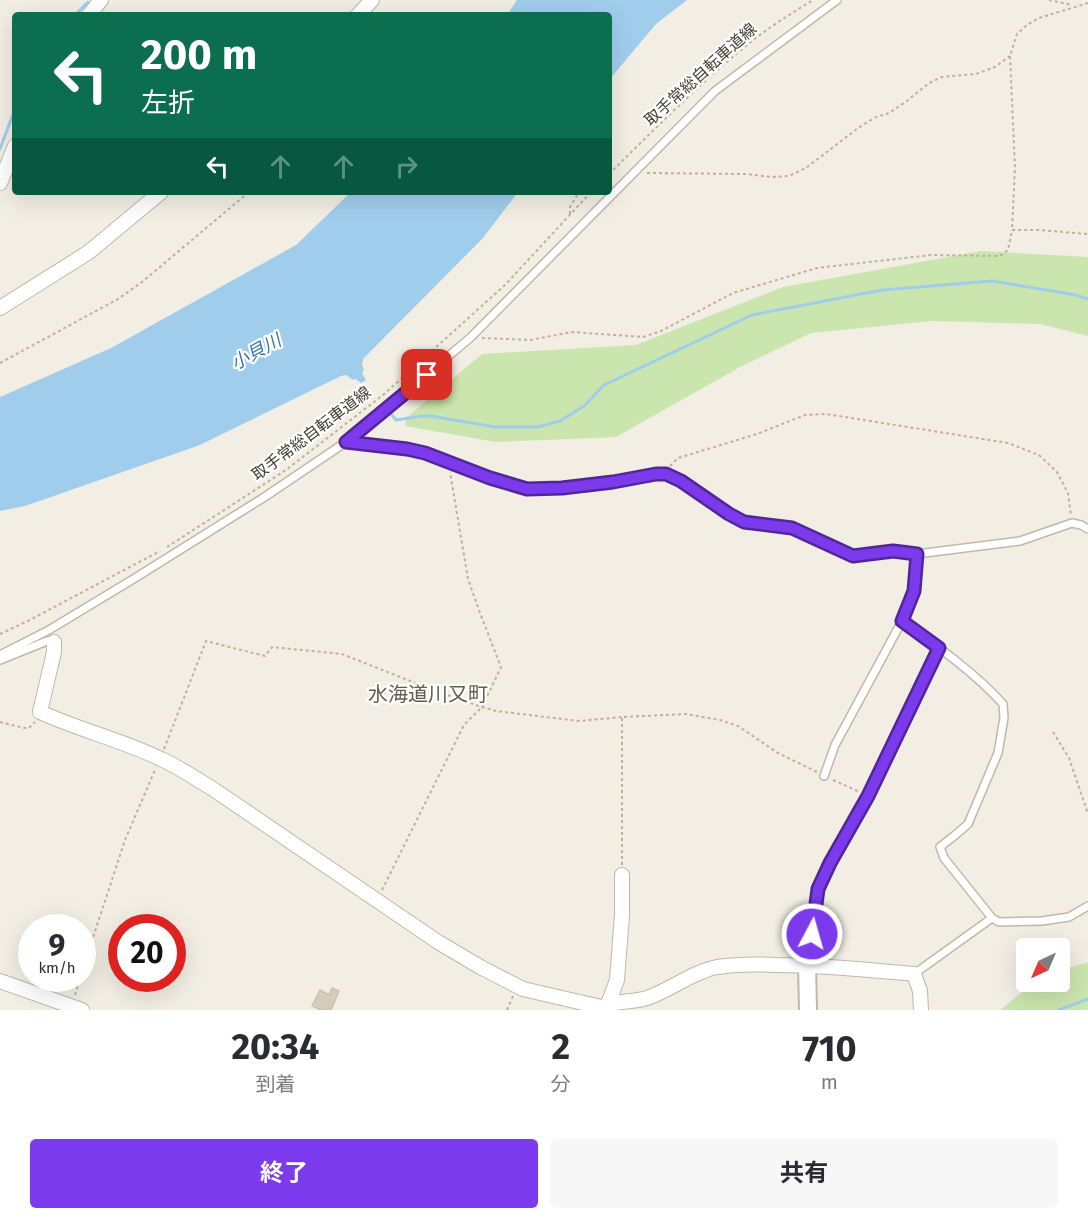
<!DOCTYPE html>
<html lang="ja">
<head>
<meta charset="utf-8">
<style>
	body { margin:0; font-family:"Fira Sans","Noto Sans JP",sans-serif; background:#f7f7f7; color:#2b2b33; height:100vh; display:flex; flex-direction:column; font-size:22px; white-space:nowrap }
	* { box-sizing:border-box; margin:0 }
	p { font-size:20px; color:#7c7c81 }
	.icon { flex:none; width:33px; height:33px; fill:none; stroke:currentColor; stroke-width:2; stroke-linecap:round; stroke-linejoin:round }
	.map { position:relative; height:1010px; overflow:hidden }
	.side { display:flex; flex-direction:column; background:#fff; flex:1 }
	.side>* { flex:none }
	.guide { position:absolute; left:12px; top:12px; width:600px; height:183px; border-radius:6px; box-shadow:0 6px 24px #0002; background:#0b6e4f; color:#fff; overflow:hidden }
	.needle { width:39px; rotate:224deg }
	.tools { position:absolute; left:1016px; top:938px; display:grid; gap:12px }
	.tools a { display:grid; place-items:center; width:54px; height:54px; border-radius:6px; background:#fff; box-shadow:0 6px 24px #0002; font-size:30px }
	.speed { position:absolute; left:18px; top:914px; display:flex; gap:12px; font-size:30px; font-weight:700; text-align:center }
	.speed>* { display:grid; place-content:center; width:78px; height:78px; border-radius:50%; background:#fff; box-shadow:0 6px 24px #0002; line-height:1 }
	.speed small { font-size:15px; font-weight:400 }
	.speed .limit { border:9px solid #d22; background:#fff; color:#111 }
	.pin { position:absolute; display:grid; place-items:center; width:51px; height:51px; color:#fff; margin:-26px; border-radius:12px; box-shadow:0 3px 9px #0006 }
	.me { position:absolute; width:66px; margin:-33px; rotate:6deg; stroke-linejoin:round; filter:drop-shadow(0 0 4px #0008) }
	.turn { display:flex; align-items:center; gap:21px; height:126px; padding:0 30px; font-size:27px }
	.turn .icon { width:78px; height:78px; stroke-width:2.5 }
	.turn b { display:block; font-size:42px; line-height:51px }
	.lanes { display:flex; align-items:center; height:57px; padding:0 30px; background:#0003; justify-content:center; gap:30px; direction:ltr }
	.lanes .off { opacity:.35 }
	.eta { display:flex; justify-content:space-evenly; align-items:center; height:102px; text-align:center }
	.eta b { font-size:36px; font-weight:700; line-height:42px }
	.primary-button { display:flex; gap:12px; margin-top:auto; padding:12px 30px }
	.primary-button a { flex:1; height:69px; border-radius:6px; background:#7c3aed; color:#fff; font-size:24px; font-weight:700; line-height:69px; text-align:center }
	.primary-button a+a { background:#f7f7f7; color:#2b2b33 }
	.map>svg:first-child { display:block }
</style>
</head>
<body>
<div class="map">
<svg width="1088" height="1010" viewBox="0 0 1088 1010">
	<rect width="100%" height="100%" fill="#f2eee4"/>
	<!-- green -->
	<path fill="#cbe5ae" d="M981,251L1088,257V336L1040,324L932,321L811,333L740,367L616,437L496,442L405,426L407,417L482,354L636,345L783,287Z
		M1088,962V1010H1000L1036,981H1059V971Z"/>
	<!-- water -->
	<path fill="#a1cded" d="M517,0H687L656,24L609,80V15H507Z
		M351,192H518L483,238L363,359L362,364L364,370L362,373L366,380L361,383L355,379L353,380L346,375L341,376L200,445L25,506L0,511V397L111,348L296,245Z"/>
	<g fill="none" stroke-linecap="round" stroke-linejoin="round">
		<!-- stream -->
		<path stroke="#a1cded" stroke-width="3" d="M75,15L88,2
			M0,149L15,109
			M392,415L396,420L421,416H431L495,427H538L560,421L584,406L604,385L752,315L882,290L992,281L1076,295L1088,299
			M1059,1010L1088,999"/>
	</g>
	<!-- building -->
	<path fill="#d6ccbd" stroke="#cdc1ae" stroke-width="1.5" d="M332,988L339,991L331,1010H321L312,1006L320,990L329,995Z"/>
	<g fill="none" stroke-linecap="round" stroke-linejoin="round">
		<!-- service casing -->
		<g stroke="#c0b8aa" stroke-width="10">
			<path id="service" d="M346,442L407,449L425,453L491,478L527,489L562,488L613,482L656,474H666L681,481L729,514L744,521L792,528L853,556L893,551L917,554L1020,541L1072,523L1081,525L1088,529
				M902,621C937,646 974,672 1003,704L1004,718L998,753L968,824L954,836L940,847L944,858L992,918L999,922L1042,921L1069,917L1088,906
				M0,655L49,630L135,578L266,496L346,442L470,338L715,91L837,0
				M0,660L47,641L54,642
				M824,776L835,745L902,621L914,591L917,554
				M807,965L810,955L814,913L818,889L830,863L868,796L939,648
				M914,974L992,918"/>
		</g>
		<!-- minor casing -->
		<g stroke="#c0b8aa" stroke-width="16">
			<path id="minor" d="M89,15L101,0
				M358,15L372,0
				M0,183L15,146
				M0,308L89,252L161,192
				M54,642V652L40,712C79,730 122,740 161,759C179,767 196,779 213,789L438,942L482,968L523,989L601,1007
				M0,981L82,1010
				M608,1004L617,980L622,915V875
				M597,1010C612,999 632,1004 650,997C673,988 693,972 717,967C737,964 757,964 777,965C823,965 869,970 914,974L920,991L921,1010"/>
		</g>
		<!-- tertiary casing -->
		<g stroke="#c0b8aa" stroke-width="20">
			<path id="tertiary" d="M807,965L808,1010"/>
		</g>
		<!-- path -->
		<path stroke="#beb199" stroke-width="2" stroke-dasharray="3 3" stroke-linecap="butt" d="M1049,0L1072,5
			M1088,3L1039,18L1027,25L1017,34L1010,56L1015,168L1012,230H1039L1088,234
			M647,173L746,174L771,177L789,176L806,168L858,128L876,117L889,113L907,101L929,83L942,77L976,74L995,67L1010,56
			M609,174C655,129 701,82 752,41C771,26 792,13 813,0
			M570,214V207L579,192
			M482,338L530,340L572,332L643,337L661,331L733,293L817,268L931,255L1000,256L1008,250L1012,230
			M0,363L118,299L142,282L249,192
			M670,466L678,458L757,434L805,415L826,414L1008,443L1039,455L1057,472L1068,493L1071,516
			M167,547L286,470L383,395L505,285L591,192
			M0,634L26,622L160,551
			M0,722L24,728H29L35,722
			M1053,732L1069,758L1088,814
			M164,749L206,641L265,656L272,647L342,654L433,690L482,707L496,711L579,721L622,717
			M833,780L860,792
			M622,865V717L686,714L720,720L738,726L778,753L817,772
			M382,890L464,725L482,707L501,667L480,613L468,579L450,472
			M82,971L125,840L155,770
			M75,995L80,978
			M507,1010L513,996"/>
		<!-- service -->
		<use href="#service" stroke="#fff" stroke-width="7"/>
		<!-- minor -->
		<use href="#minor" stroke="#fff" stroke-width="14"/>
		<!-- tertiary -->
		<use href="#tertiary" stroke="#fff" stroke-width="16"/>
	</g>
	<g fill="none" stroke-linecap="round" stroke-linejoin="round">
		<!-- route casing -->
		<g stroke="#51269a" stroke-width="15">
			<path id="route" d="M427,375L346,442L407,449L425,453L490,478L527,489L562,488L613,482L656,474H666L681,481L729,514L744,522L792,528L853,556L893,551L917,554L914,591L902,621L939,648L868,796L830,863L818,889L812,934"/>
		</g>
		<!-- route -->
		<use href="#route" stroke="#7c3aed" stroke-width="10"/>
	</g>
	<g text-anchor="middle" stroke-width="4.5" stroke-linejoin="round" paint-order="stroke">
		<!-- street labels -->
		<g font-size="16" fill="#433e34" stroke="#fff">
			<text transform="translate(700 74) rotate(-42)" y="6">取手常総自転車道線</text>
			<text transform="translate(311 433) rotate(-37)" y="6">取手常総自転車道線</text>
		</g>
		<!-- water labels -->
		<g font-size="18" font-style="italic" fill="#3176ac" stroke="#fff">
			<text transform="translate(256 352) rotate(-29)" y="6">小貝川</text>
		</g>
		<!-- quarter labels -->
		<g font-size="20" fill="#665c4c" stroke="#fff">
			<text x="428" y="701">水海道川又町</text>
		</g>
	</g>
</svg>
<div class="tools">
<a><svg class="needle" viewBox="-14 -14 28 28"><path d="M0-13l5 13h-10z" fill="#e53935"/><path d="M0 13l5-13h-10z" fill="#7c7c81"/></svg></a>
</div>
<div class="speed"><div>9<small>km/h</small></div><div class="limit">20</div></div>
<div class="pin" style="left:427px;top:375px;background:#d93025"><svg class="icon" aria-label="arrive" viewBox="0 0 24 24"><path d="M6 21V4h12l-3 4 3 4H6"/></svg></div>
<svg class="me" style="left:812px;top:934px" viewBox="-20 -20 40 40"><circle r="17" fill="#7c3aed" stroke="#fff" stroke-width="3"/><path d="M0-11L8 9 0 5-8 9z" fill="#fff"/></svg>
<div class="guide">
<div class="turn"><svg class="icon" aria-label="left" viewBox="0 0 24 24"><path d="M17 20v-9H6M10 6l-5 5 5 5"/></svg><div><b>200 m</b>左折</div></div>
<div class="lanes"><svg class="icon" aria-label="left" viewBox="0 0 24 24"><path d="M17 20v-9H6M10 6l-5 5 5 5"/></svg><svg class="icon off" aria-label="ahead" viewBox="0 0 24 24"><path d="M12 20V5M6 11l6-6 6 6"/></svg><svg class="icon off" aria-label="ahead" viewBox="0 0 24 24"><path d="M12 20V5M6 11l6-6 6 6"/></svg><svg class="icon off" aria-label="right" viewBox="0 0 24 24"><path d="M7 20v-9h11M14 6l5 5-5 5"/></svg></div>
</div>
</div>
<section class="side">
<div class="eta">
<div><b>20:34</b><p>到着</p></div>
<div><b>2</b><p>分</p></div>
<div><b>710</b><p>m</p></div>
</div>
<div class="primary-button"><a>終了</a><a>共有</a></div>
</section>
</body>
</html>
